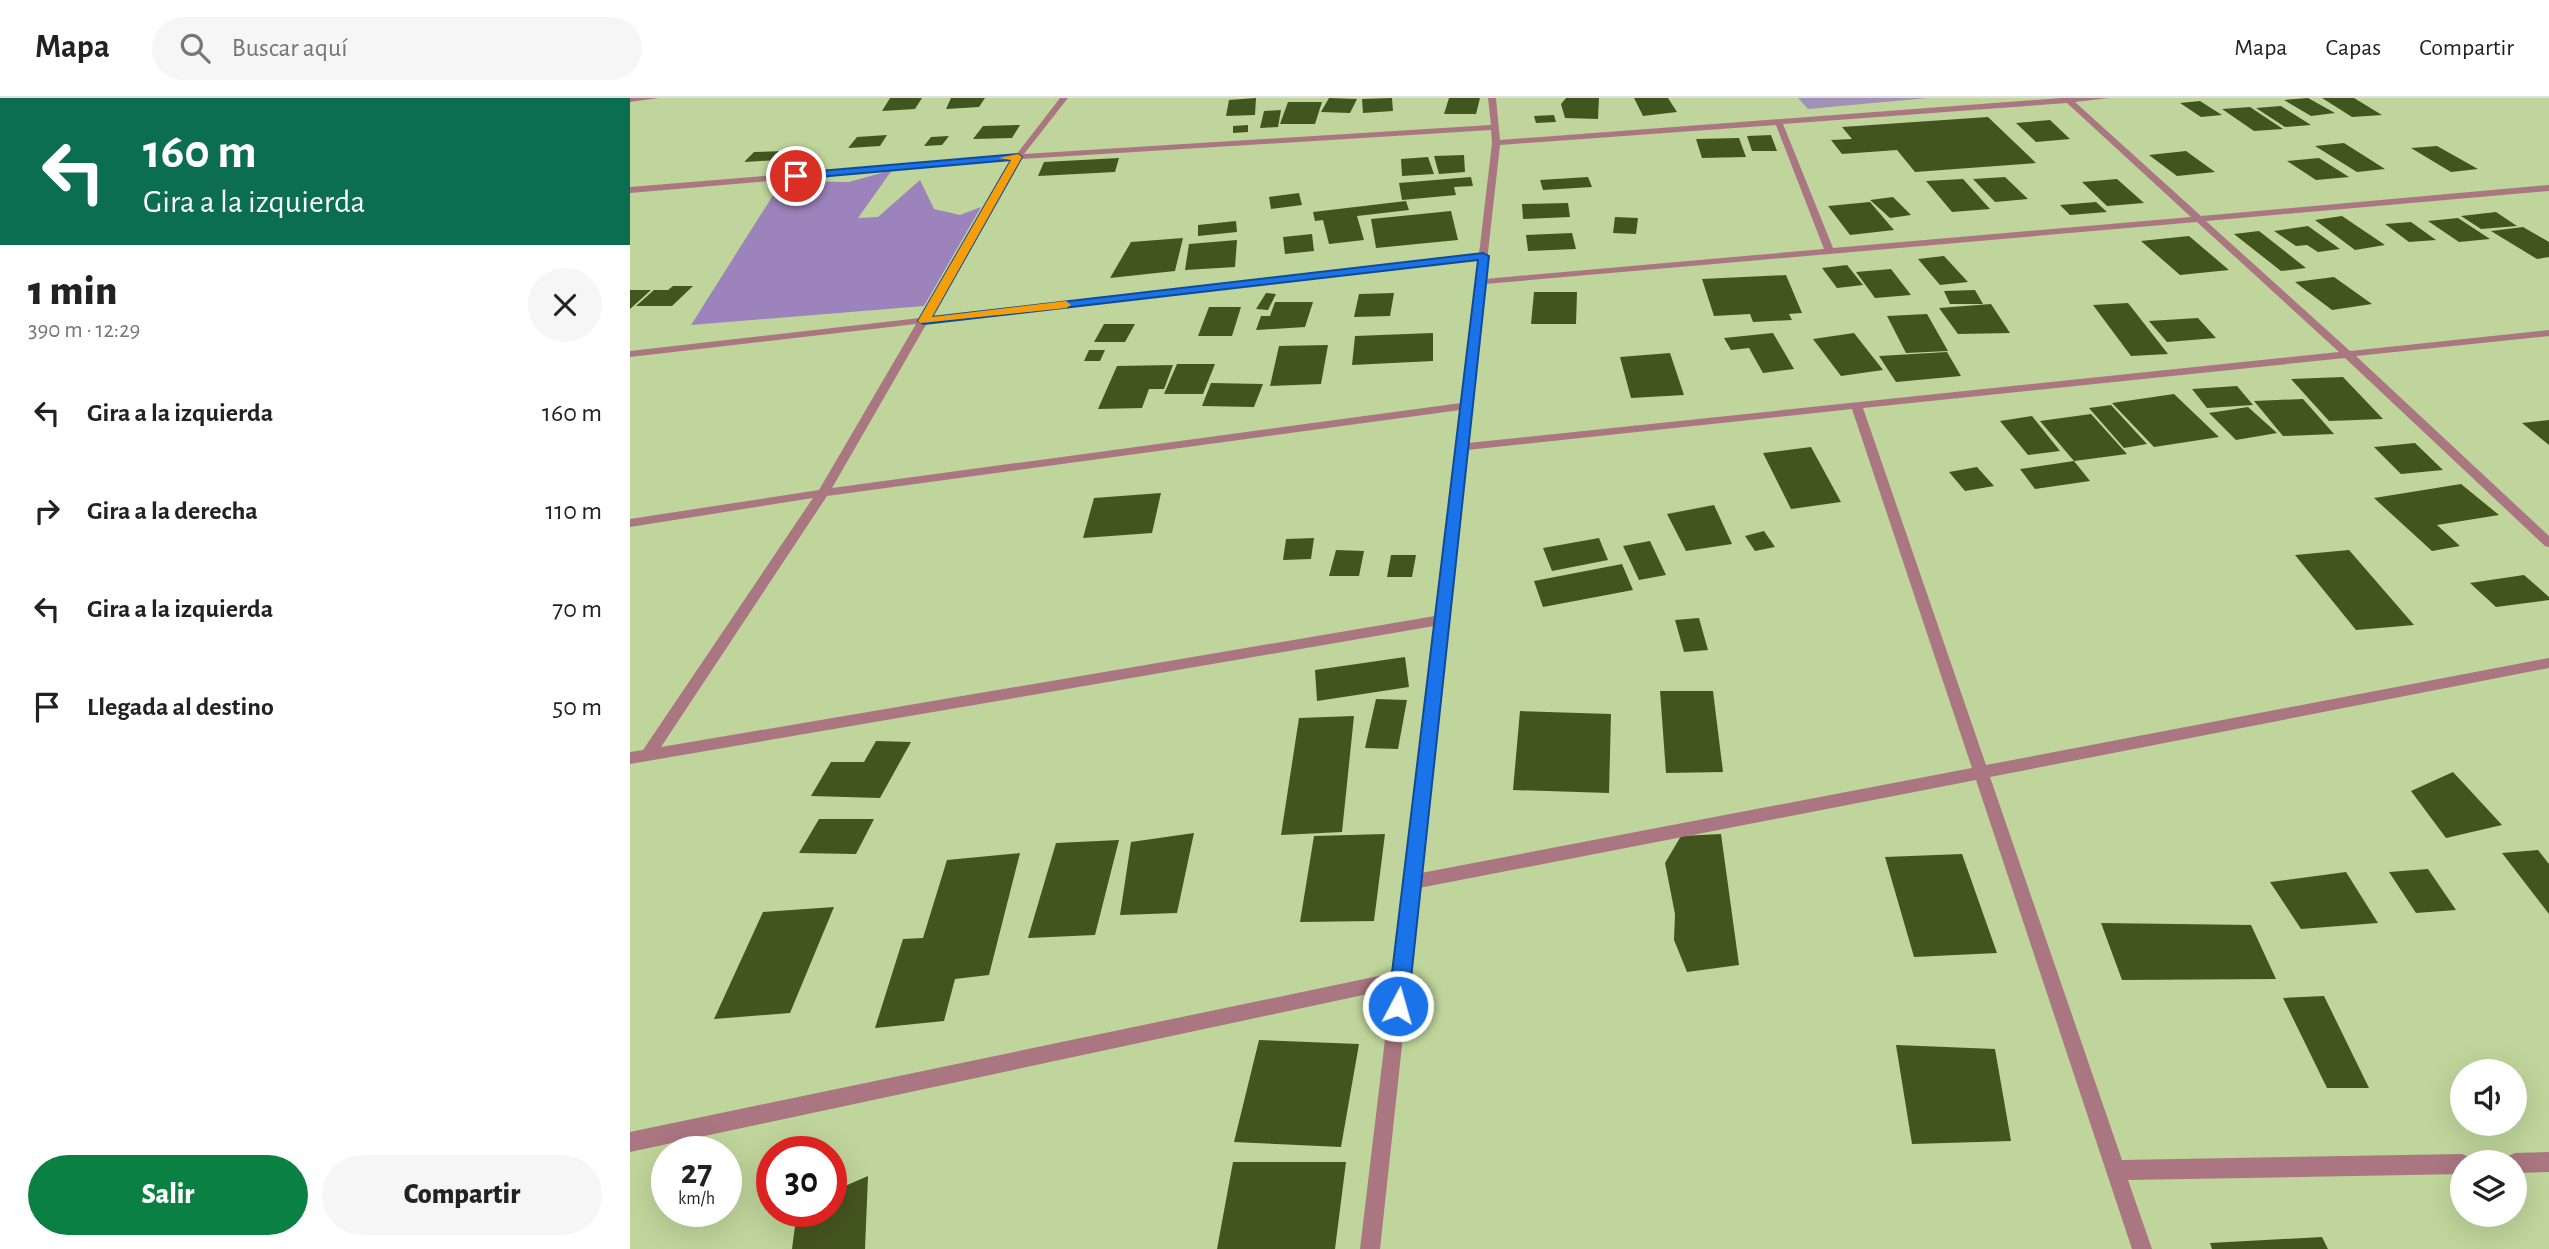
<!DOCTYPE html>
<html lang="es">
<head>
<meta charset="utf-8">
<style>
	body { margin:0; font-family:"Alegreya Sans",sans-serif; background:#f6f6f6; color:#222; height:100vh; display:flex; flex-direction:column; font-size:26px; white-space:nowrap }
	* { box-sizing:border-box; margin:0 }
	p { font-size:23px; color:#767676 }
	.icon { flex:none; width:38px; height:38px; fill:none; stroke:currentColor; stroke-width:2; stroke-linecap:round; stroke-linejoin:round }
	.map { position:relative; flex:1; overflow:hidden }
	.side { display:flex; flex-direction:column; background:#fff; width:630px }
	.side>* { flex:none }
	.banner { background:#0b6e4f; color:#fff; overflow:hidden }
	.tools { position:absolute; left:1820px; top:961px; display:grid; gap:14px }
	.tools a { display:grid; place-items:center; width:77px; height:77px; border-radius:50%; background:#fff; box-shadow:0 7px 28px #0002; font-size:35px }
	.speed { position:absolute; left:21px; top:1038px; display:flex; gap:14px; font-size:35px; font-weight:700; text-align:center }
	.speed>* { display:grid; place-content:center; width:91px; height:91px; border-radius:50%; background:#fff; box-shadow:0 7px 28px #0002; line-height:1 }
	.speed small { font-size:18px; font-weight:400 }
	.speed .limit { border:10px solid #d22; background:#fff; color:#111 }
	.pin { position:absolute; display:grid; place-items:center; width:60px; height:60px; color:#fff; margin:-30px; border:4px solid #fff; border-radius:50%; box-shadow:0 2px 7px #0007 }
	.me { position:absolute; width:77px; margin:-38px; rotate:6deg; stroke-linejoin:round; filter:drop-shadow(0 0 5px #0008) }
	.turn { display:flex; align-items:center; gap:24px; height:147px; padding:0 28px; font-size:32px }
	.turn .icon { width:91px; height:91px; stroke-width:2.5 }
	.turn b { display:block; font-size:49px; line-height:60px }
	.round { display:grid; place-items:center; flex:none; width:74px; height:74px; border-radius:37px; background:#f6f6f6 }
	.head { display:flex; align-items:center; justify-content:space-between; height:119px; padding:0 28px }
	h1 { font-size:42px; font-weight:800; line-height:52px }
	.cta { display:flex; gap:14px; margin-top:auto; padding:14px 28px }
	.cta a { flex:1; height:80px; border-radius:42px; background:#0b8043; color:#fff; font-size:28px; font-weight:800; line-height:80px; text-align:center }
	.cta a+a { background:#f6f6f6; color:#222 }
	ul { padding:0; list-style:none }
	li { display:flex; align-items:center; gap:21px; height:98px; padding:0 28px }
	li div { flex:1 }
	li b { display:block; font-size:26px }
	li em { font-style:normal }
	header { display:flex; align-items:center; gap:42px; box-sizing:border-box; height:98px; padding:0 35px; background:#fff; border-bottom:2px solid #e0e0e0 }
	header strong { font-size:33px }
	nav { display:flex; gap:38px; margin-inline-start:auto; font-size:24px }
	.search { width:490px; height:63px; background:#f6f6f6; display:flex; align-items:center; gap:18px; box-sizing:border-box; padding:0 24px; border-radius:38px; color:#767676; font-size:26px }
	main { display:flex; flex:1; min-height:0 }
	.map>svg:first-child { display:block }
</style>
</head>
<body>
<header>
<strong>Mapa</strong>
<div class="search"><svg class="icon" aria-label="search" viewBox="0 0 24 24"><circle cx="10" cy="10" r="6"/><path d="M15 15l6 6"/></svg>Buscar aquí</div>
<nav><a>Mapa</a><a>Capas</a><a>Compartir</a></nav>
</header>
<main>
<section class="side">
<div class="banner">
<div class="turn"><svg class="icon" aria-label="left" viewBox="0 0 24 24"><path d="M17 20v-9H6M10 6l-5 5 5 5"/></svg><div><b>160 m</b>Gira a la izquierda</div></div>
</div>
<div class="head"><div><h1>1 min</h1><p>390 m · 12:29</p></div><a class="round"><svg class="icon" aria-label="close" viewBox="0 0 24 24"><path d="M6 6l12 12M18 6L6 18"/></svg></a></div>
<ul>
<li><svg class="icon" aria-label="left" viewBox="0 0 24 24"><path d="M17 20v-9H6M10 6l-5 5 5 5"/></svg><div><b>Gira a la izquierda</b></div><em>160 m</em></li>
<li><svg class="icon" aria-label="right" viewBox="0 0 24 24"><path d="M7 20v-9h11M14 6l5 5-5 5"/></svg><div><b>Gira a la derecha</b></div><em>110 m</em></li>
<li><svg class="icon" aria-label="left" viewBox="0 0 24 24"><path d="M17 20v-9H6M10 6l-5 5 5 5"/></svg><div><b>Gira a la izquierda</b></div><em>70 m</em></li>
<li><svg class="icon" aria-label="arrive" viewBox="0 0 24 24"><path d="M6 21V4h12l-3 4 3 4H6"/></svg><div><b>Llegada al destino</b></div><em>50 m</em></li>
</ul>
<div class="cta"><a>Salir</a><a>Compartir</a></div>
</section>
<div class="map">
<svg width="1919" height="1151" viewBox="0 0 1919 1151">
	<rect width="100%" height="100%" fill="#bfd59b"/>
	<!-- green -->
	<path fill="#a291b6" d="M1168,0H1298L1178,11Z"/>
	<!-- forest -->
	<path fill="#9d83bb" d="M262,72L228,120L248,119L290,82L304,111L330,117L351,109L294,208L61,227L152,83L219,84Z"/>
	<!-- building -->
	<path fill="#43551f" d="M260,0H292L285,11L252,13Z
		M321,0H355L349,9L316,11Z
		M626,0L625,17L596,18L599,2Z
		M699,0L727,1L720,15L691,14Z
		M762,0L763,13L733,15L732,1Z
		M819,0H850L846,16H814Z
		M936,0H969L968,21L935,20L931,6Z
		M1004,0H1038L1047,14L1013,18Z
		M1678,0L1705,15L1681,18L1654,2Z
		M1692,0H1724L1752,17L1722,19Z
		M1570,3L1592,17L1571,19L1550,5Z
		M658,4H692L685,26H650Z
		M1651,8L1681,27L1655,29L1626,10Z
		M1620,9L1653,31L1624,33L1592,11Z
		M651,12L648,29L630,30L634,13Z
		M924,17L926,24L906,25L904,18Z
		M1358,19L1406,65L1285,74L1267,52L1212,56L1201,42L1222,41L1212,29Z
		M1420,22L1440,41L1406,44L1386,25Z
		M390,27L382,40L343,41L353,28Z
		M618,27V34L603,35V28Z
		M257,37L250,48L218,50L227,39Z
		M1141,37L1147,53H1122L1117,38Z
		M319,38L312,47L294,48L301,39Z
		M1109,40L1116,59L1072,60L1066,41Z
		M1714,45L1755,71L1727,74L1685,48Z
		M1807,48L1848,71L1821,74L1781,50Z
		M155,53L147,62L114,64L124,54Z
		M1556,53L1585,74L1547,78L1519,57Z
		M834,57L835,74L809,76L804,58Z
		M798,59L804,76L772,78L771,61Z
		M489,60L485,74L408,78L414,64Z
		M1689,60L1719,79L1686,82L1657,63Z
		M841,79L843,88L824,89L826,97L772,102L769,85Z
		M958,79L962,89L913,92L910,82Z
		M1375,79L1398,101L1365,104L1343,81Z
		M1333,81L1360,111L1322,114L1296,83Z
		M1487,81L1514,105L1477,108L1452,84Z
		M669,95L672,107L641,111L639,99Z
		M1263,99L1281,117L1260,120L1240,102Z
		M776,103L779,112L727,118L734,142L699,146L693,122L685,123L683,114Z
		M1240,104L1264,132L1220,137L1198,108Z
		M1466,104L1477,114L1440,117L1430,107Z
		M938,105L940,119L893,121L892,106Z
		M821,113L828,142L746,150L741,121Z
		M1866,114L1887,128L1851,131L1831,118Z
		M1712,118L1755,147L1725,152L1685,122Z
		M985,119L1008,120L1006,136L983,135Z
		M1828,120L1860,141L1829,144L1798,123Z
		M606,123L607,134L568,138V127Z
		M1781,124L1806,142L1779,144L1755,126Z
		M1678,128L1710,151L1688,154L1677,147L1666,148L1644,133Z
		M1893,129L1919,144V159L1907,161L1861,133Z
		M1629,133L1676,170L1651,173L1604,136Z
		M942,135L946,151L898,153L896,137Z
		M682,136L684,153L655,156L653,139Z
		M1559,138L1599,172L1550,177L1511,143Z
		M553,140L545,173L480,180L501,144Z
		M607,142L605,169L555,172L559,146Z
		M1314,158L1338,184L1310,187L1288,161Z
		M1217,167L1233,187L1207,190L1192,170Z
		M1261,171L1281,197L1245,200L1226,174Z
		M1156,177L1172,215L1159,216L1162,222L1123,224L1120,216L1084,218L1072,181Z
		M1704,179L1742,206L1702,212L1665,184Z
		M43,188H63L42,208H6L24,192H38Z
		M0,192H21L0,211Z
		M1345,192L1353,206H1320L1314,193Z
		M904,194H947L946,226H901Z
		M636,195L646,196L638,212L626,211Z
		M764,195L760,218L724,219L729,196Z
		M645,204H683L675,229L626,232L631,218H640Z
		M1498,205L1538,256L1501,258L1463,207Z
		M1361,206L1380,235L1328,236L1309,210Z
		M579,209H611L602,238H568Z
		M1297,216L1318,253L1276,255L1257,218Z
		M1568,220L1586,240L1537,244L1519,223Z
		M474,226H505L495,244H464Z
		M803,235V263L722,267L725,238Z
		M1143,235L1164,271L1133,275L1119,250L1101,252L1094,240Z
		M1224,235L1253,272L1211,278L1183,241Z
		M698,247L691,286L640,288L649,248Z
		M459,252H475L470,263H454Z
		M1317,254L1331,278L1266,284L1249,258Z
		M1040,255L1054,297L1001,300L990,259Z
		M547,266H585L573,296H534Z
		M543,267L534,291H519L512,310L468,311L487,268Z
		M1713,279L1753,321L1699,323L1661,281Z
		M581,285L633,286L624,309L572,308Z
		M1607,288L1623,307L1577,310L1562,291Z
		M1544,296L1589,339L1524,349L1482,305Z
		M1673,301L1704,336L1653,338L1624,303Z
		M1481,307L1517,346L1494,350L1459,310Z
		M1618,309L1647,335L1606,342L1579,315Z
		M1461,316L1497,356L1444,363L1410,323Z
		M1402,318L1430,353L1398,357L1370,323Z
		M1919,322V347L1892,325Z
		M1785,345L1813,372L1771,376L1744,349Z
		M1181,349L1211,404L1161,411L1133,355Z
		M1444,363L1460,383L1405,391L1390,371Z
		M1347,369L1364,388L1335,393L1319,374Z
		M1831,386L1869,417L1807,427L1830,448L1802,453L1744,400Z
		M531,395L522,435L453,440L464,400Z
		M1084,407L1102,446L1056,453L1037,416Z
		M1134,433L1145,449L1125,453L1115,438Z
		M684,440L681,461L653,462L656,441Z
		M969,440L978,462L922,473L913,450Z
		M1020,443L1036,477L1009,482L993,448Z
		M706,452L734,453L729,478H699Z
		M1719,452L1784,527L1726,532L1665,457Z
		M761,457H786L782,479H757Z
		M992,466L1003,492L913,509L904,483Z
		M1894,477L1919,499V502L1866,509L1840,485Z
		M1069,520L1078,552L1054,554L1045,522Z
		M775,559L779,589L687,603L685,572Z
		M1030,593H1083L1093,674L1036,675Z
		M746,601L777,602L768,651L735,650Z
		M890,613L981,616L979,695L883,692Z
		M724,618L712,734L651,737L669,620Z
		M246,643L281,644L250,700L181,698L201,664H234Z
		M1823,674L1872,727L1816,740L1781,693Z
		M189,721H244L226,756L169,755Z
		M564,735L547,815L490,817L501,744Z
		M755,736L744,823L670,824L684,738Z
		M1091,736L1109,867L1057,874L1044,842L1045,816L1035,765L1051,738Z
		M489,742L465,837L398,840L426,745Z
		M1908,752L1919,766V816L1872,755Z
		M390,755L359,877L325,881L314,923L245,930L273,841L293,840L317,762Z
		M1332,756L1367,855L1284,859L1255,759Z
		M1798,771L1826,812L1786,815L1759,774Z
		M1716,774L1748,825L1671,831L1640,784Z
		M204,809L160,915L84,921L133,814Z
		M1471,825L1621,827L1646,881L1492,882Z
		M1694,898L1739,990H1697L1653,900Z
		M629,942L729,946L711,1049L604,1044Z
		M1266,947L1365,951L1381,1043L1282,1046Z
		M603,1064H716L705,1151H587Z
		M238,1078L235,1151H162L167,1113H201V1094Z
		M1692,1139L1698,1151H1582L1580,1145Z"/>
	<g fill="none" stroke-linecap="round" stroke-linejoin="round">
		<!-- minor -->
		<path fill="#a97681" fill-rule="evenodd" d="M0,0H29L0,4Z
			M430,0H438L394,56L861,27L858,0H866L870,42L1432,0H1479L1445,4L1571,118L1919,87V93L1576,123L1720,253L1919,232V238L1726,258L1919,438V449L1915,448L1715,260L1233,310L1356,667L1919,560V570L1360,679L1492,1062L1832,1056L1839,1059L1841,1064H1832V1076L1498,1082L1522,1151H1502L1346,682L789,790L750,1151H730L761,891L0,1054V1034L763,875L804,528L0,666V654L13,652L183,400L0,429V421L189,392L286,226L0,259V253L290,220L382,62L0,95V89L386,57ZM1437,5L1561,119L1203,150L1153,26ZM1146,27L1194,151L855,181L870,47ZM861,32L862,45L849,156L300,219L391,61ZM1567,124L1709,254L838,345L855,186ZM848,161L831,305L202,390L297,225ZM1222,311L1342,670L791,775L837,352ZM830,312L805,518L31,649L197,398Z
			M1919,1054V1074L1885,1075V1064H1876L1878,1058L1885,1055Z"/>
	</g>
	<!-- route -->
	<path fill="#1a73e8" stroke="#114b97" stroke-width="2" d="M388,56L392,59L302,219L853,155L859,158L778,908L775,914L768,917L761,914L758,908L848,162L294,226L288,223L381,62L166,81L162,78L166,75Z"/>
	<!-- slow -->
	<path fill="#f59e0b" d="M388,56L392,59L302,219L436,203L441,207L436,210L290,225L288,223L381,62L369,60Z"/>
</svg>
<div class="tools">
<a><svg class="icon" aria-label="sound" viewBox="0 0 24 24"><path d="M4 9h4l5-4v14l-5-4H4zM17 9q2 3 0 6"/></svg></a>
<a><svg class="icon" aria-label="layers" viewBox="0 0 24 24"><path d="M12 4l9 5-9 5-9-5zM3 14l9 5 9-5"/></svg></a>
</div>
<div class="speed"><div>27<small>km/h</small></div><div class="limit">30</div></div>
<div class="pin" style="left:166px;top:78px;background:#d93025"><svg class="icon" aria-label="arrive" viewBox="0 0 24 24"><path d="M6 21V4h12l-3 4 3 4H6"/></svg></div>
<svg class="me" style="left:768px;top:908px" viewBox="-20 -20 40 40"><circle r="17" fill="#1a73e8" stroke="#fff" stroke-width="3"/><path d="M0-11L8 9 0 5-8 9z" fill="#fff"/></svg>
</div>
</main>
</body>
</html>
